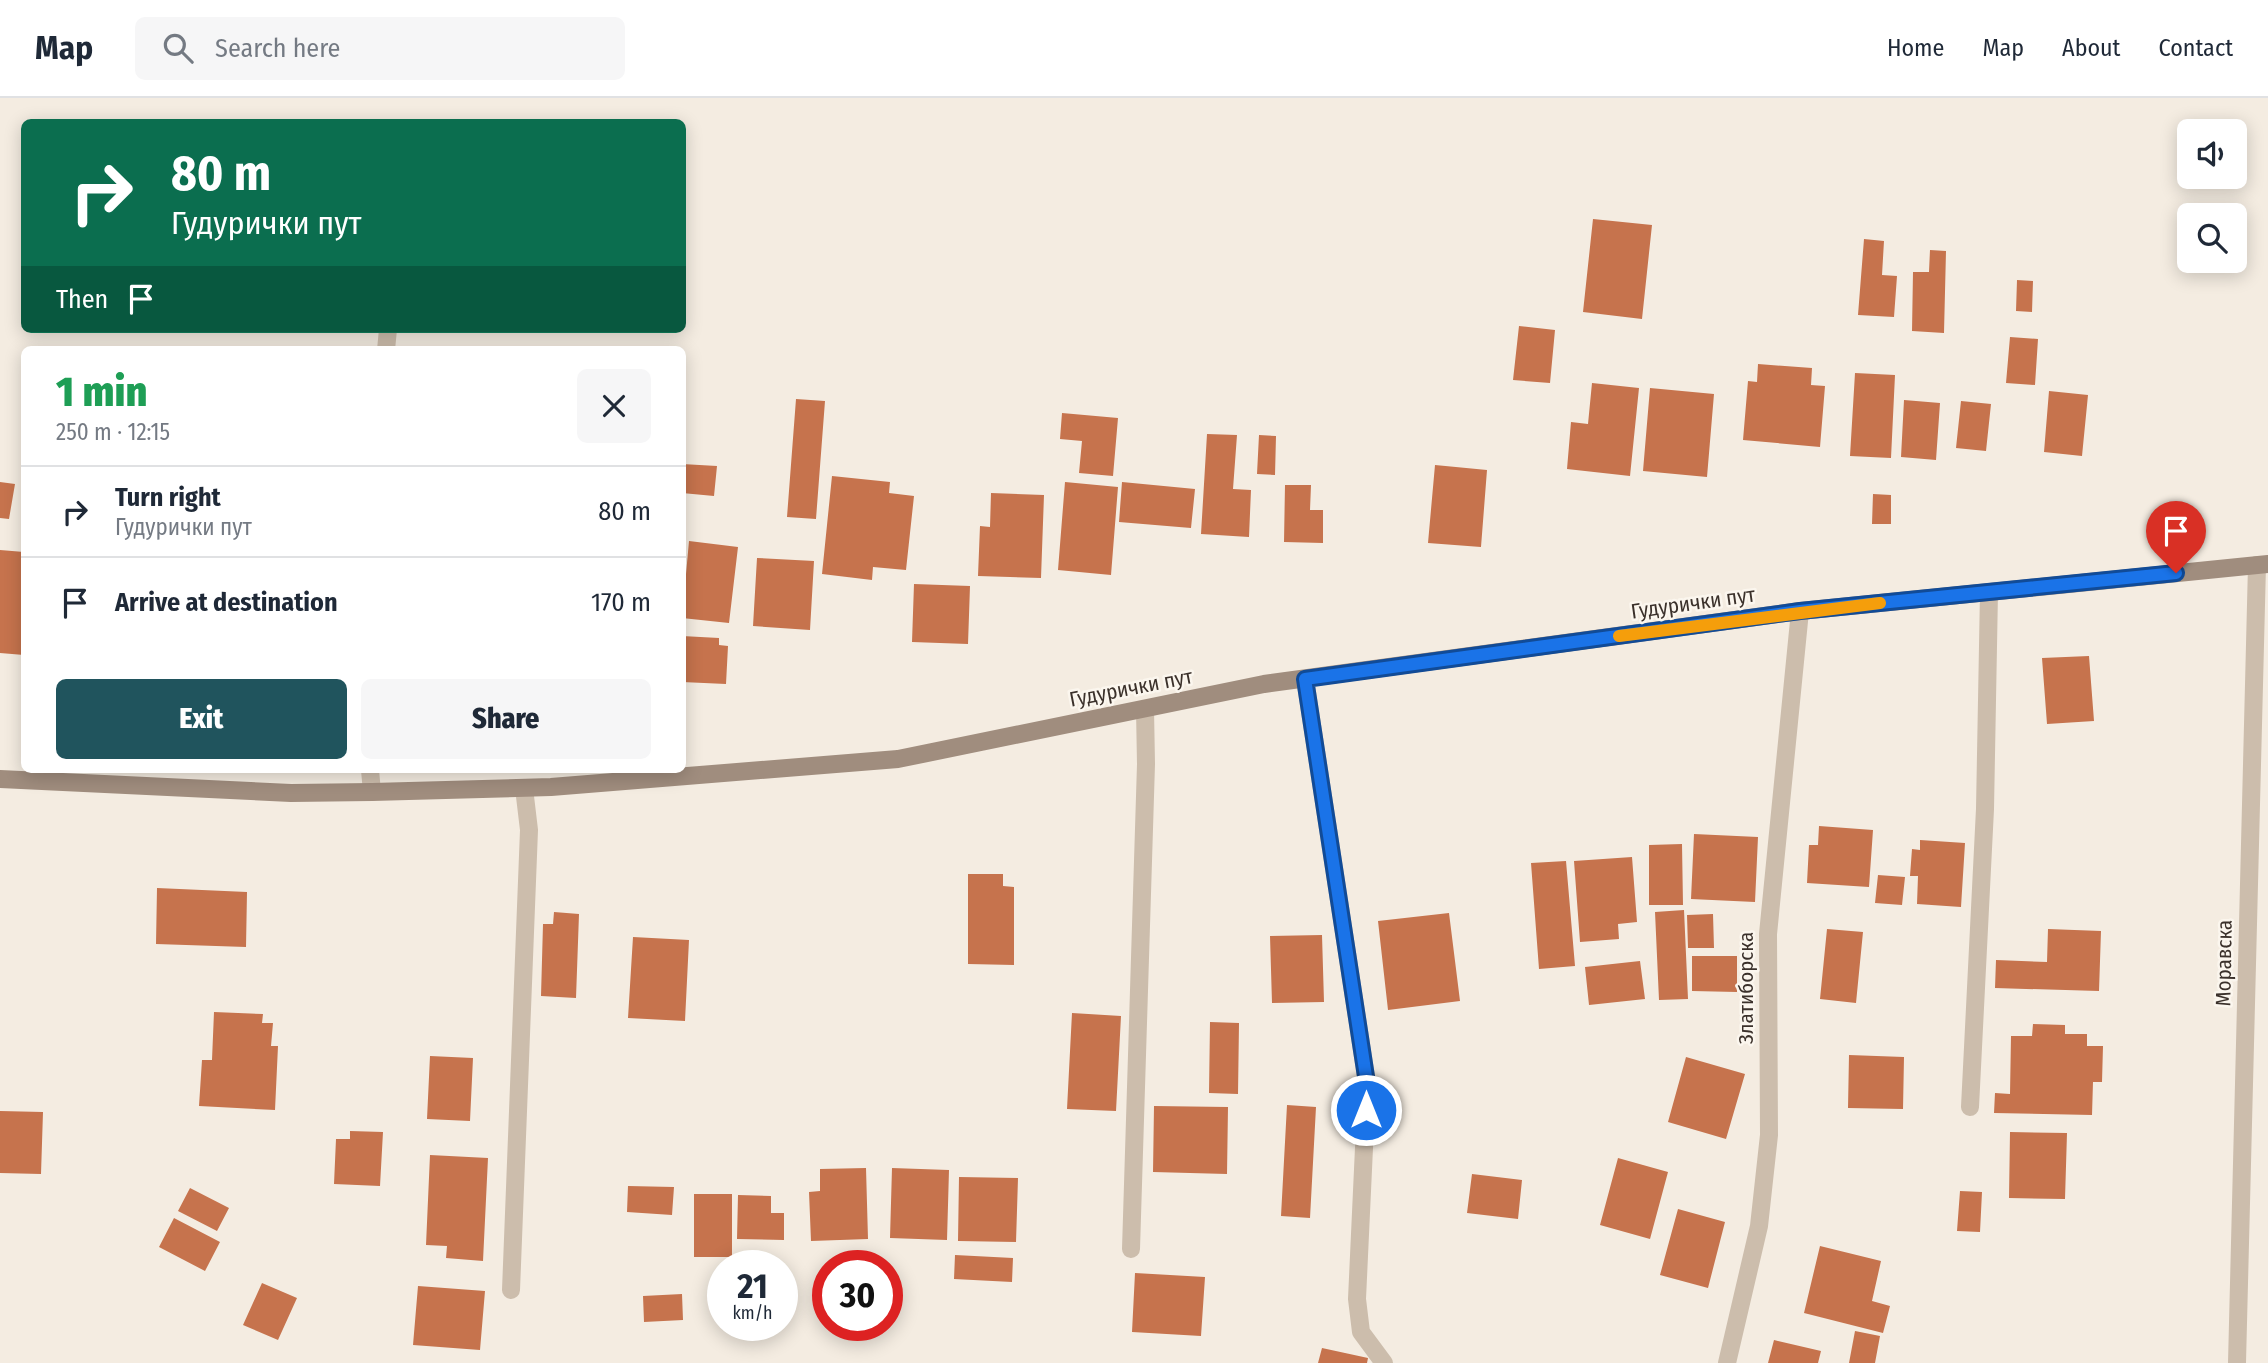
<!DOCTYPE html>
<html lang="en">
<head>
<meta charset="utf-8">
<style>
	body { margin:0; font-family:"Fira Sans Condensed",sans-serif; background:#f6f6f7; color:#1f2937; height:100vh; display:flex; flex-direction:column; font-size:26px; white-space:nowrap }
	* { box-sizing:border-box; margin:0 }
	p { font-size:23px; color:#747a83 }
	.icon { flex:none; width:38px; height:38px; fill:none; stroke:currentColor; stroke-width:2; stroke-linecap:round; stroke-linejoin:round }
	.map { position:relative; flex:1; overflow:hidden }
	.details { position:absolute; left:21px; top:248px; width:665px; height:427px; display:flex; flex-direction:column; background:#fff; border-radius:10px; box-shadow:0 4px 18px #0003 }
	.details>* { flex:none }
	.banner { position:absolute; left:21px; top:21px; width:665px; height:214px; border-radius:10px; box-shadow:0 4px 18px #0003; background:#0b6e4f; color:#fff; overflow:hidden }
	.buttons { position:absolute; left:2177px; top:21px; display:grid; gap:14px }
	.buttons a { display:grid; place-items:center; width:70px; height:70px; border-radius:10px; background:#fff; box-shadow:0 4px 18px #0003; font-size:35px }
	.speed { position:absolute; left:707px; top:1152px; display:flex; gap:14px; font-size:35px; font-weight:700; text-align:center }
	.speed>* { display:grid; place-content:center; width:91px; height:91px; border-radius:50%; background:#fff; box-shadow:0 4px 18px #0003; line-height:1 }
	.speed small { font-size:18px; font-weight:400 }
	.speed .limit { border:10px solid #d22; background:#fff; color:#111 }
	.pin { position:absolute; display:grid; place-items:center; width:60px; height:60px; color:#fff; margin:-72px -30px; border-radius:50% 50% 50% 0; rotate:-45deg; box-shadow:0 0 7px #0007 }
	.pin .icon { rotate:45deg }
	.me { position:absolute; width:77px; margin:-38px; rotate:0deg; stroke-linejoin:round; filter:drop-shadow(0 0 5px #0008) }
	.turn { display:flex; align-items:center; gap:24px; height:147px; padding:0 35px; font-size:32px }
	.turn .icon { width:91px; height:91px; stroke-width:2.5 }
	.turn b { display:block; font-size:49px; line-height:60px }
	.then { display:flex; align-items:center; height:66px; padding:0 35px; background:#0003; gap:14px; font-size:26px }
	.round { display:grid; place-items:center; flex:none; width:74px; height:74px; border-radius:10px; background:#f6f6f7 }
	.head { display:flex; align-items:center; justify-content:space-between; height:119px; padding:0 35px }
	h1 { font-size:42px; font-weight:800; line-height:52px; color:#1e9e55 }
	.cta { display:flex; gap:14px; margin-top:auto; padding:14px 35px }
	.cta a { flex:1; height:80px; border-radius:10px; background:#20545d; color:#fff; font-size:28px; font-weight:800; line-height:80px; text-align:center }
	.cta a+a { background:#f6f6f7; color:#1f2937 }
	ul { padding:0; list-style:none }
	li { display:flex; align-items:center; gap:21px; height:91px; padding:0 35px; border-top:2px solid #e0e1e3 }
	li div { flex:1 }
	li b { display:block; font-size:26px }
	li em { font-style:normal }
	header { display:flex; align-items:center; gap:42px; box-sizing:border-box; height:98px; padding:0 35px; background:#fff; border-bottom:2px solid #e0e1e3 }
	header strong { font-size:33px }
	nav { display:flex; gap:38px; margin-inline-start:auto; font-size:24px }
	.search { width:490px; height:63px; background:#f6f6f7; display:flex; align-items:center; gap:18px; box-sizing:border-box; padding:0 24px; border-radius:10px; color:#747a83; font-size:26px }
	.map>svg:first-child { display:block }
</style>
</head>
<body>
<header>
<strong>Map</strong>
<div class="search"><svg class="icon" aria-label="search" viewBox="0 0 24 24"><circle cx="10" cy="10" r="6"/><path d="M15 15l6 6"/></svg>Search here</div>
<nav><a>Home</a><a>Map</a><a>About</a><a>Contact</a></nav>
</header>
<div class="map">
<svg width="2268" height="1265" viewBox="0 0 2268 1265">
	<rect width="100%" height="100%" fill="#f4ece1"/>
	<!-- building -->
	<path fill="#c6734d" d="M1593,121L1652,127L1642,221L1583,214Z
		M1864,141L1884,143L1882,177L1897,178L1894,219L1858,217Z
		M1930,152L1946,153L1944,235L1912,233L1913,174H1929Z
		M2017,182L2033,183L2032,214L2016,213Z
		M1519,228L1555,232L1550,285L1513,282Z
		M2010,239L2038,241L2035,287L2006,285Z
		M1758,266L1812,270L1811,287L1825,288L1820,349L1743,342L1748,283L1757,284Z
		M1855,275L1895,277L1891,360L1850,358Z
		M1592,285L1639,290L1630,378L1567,371L1571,324L1588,326Z
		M1650,290L1714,296L1707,379L1643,373Z
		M2049,293L2088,297L2082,358L2044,354Z
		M796,301L825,303L816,421L787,419Z
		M1904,302L1940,305L1936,362L1901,359Z
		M1961,303L1991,306L1986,353L1956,350Z
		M1062,315L1118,320L1113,378L1079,375L1082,343L1060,341Z
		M1207,336L1237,337L1233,391L1251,392L1249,439L1201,436Z
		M1259,337L1276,338L1275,377L1257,376Z
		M682,366L717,368L714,398L682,395Z
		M1435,367L1487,372L1481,449L1428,445Z
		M832,378L890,384L889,395L914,398L906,472L873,469L872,482L822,476Z
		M0,384L15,386L9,421L0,420Z
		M1065,384L1118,389L1111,477L1058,472Z
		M1122,384L1195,391L1191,430L1119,424Z
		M1285,387H1311L1310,412H1323V445L1284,444Z
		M991,395L1044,397L1041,480L978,478L980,428L990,429Z
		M1873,396L1891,397V426H1872Z
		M689,443L738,449L729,525L682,520Z
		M0,452L24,454V557L0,555Z
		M757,460L814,463L810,532L753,528Z
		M914,486L970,488L968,546L912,544Z
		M682,538L719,540V547L728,548L726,586L682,584Z
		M2089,558L2094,623L2047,626L2042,560Z
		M1819,728L1873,732L1869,789L1807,785L1809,747H1818Z
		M1694,736L1758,739L1755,804L1691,801Z
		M1920,742L1965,745L1961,809L1917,806L1918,778H1910L1912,751L1920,752Z
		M1682,746L1683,807H1649V747Z
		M1632,759L1637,824L1618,826L1619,841L1580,844L1574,763Z
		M1566,763L1575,868L1539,871L1531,765Z
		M968,776H1003V788L1014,789V867L968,866Z
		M1878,777L1905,779L1902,807L1875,805Z
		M157,790L247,794L246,849L156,846Z
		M1684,812L1688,901L1659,902L1655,814Z
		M554,814L579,816L576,900L541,898L543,826H553Z
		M1449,815L1460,903L1388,912L1378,823Z
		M1713,816L1714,850H1688L1687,817Z
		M1827,831L1863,834L1856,905L1820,901Z
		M2048,831L2101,833L2099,893L1995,890L1996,862L2047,864Z
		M1322,837L1324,904L1272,905L1270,838Z
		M633,839L689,842L685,923L628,920Z
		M1692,858H1737V894L1692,893Z
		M1640,863L1645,901L1589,907L1585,869Z
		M214,914L263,916L262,925H273L271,948H278L275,1012L199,1008L202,962H212Z
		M1072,915L1121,918L1116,1013L1067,1011Z
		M1210,924L1239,925L1238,996L1209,995Z
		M2033,926L2065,927V936H2087V948H2103L2102,984H2093L2092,1017L1994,1015L1995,995L2010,996L2011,938H2032Z
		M1849,957L1904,959L1903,1011L1848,1010Z
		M430,958L473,960L470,1023L427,1021Z
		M1686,959L1745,976L1726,1041L1668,1024Z
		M1287,1007L1316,1009L1310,1120L1281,1118Z
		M1154,1008L1228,1009L1227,1076L1153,1074Z
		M0,1013L43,1014L41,1076L0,1075Z
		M350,1033L383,1034L380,1088L334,1086L336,1041H350Z
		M2010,1034L2067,1035L2065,1101L2009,1100Z
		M430,1057L488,1060L483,1163L446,1160L447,1148L426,1147Z
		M1618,1060L1668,1074L1650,1141L1600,1127Z
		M866,1070L868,1141L811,1143L809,1094L820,1093V1071Z
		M892,1070L949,1072L947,1142L890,1140Z
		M1472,1076L1522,1082L1518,1121L1467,1115Z
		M959,1079L1018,1080L1016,1144L958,1143Z
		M628,1088L674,1089L672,1117L627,1114Z
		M190,1090L229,1110L217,1133L178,1113Z
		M1960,1093L1982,1094L1980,1134L1957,1133Z
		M694,1096H732V1159H694Z
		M738,1097L771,1098V1115H784V1142L737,1141Z
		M1678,1111L1725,1124L1708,1190L1660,1177Z
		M174,1120L220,1144L205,1173L159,1149Z
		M1820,1148L1881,1163L1872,1203L1890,1208L1883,1235L1804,1215Z
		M955,1157L1013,1160L1012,1184L954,1181Z
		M1135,1175L1205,1179L1201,1238L1132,1234Z
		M262,1185L297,1200L278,1242L243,1227Z
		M418,1188L485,1193L480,1252L413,1247Z
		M682,1196L683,1222L644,1224L643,1198Z
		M1855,1233L1880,1238L1875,1265H1849Z
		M1774,1242L1821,1253L1818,1265H1768Z
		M1322,1250L1368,1260L1367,1265H1318Z"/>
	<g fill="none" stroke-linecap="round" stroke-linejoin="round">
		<!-- street -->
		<path stroke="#ccbdac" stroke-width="18" d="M386,252L388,231
			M1305,581L1367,985L1357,1201L1361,1234L1384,1265
			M370,672L372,694
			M1970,1009L1985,711L1989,494
			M1131,1151L1146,666L1145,611
			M511,1192L529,732L524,690
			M1727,1265L1759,1128L1769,1037L1768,836L1800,513
			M2237,1265L2257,467"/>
		<!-- secondary -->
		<path stroke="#a08d7e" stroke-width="18" d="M0,681L291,695L372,694L551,689L898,661L1264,586L1800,513L2268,466"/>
	</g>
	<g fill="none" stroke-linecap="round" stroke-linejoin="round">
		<!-- route casing -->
		<g stroke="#114b97" stroke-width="18">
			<path id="route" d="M1366,1012L1367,985L1305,581L1800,513L2176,475"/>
		</g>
		<!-- route -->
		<use href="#route" stroke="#1a73e8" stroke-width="12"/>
		<!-- slow -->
		<path stroke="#f59e0b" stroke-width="12" d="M1619,538L1880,505"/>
	</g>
	<g text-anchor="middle" stroke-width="5" stroke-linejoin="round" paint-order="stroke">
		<!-- street labels -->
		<g font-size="21" fill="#3b312b" stroke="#fbf6ee">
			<text transform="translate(1693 505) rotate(-8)" y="7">Гудурички пут</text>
			<text transform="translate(1131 590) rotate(-11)" y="7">Гудурички пут</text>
			<text transform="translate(2224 865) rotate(-89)" y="7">Моравска</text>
			<text transform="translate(1746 890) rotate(-90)" y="7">Златиборска</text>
		</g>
	</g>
</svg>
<div class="buttons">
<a><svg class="icon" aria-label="sound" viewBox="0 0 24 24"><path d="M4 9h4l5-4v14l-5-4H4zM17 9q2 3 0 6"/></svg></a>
<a><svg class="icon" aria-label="search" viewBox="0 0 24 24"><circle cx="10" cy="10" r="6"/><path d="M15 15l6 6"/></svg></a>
</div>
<div class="speed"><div>21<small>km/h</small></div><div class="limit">30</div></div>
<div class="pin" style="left:2176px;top:475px;background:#d93025"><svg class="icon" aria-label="arrive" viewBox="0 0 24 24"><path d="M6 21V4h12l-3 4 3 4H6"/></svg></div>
<svg class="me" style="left:1366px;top:1012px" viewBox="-20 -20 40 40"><circle r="17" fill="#1a73e8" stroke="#fff" stroke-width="3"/><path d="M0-11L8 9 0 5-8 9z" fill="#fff"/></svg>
<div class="banner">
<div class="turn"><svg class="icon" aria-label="right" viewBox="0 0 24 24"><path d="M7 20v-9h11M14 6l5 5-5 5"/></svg><div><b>80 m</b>Гудурички пут</div></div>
<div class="then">Then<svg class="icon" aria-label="arrive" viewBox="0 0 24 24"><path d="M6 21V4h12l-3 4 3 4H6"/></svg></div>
</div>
<section class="details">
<div class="head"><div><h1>1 min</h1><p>250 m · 12:15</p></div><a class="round"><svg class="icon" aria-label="close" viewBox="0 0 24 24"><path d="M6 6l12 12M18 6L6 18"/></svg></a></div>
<ul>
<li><svg class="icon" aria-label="right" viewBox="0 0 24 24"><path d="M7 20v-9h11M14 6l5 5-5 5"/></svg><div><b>Turn right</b><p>Гудурички пут</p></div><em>80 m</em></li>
<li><svg class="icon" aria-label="arrive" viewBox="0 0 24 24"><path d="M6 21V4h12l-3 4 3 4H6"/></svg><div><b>Arrive at destination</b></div><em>170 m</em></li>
</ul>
<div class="cta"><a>Exit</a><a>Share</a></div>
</section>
</div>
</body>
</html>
